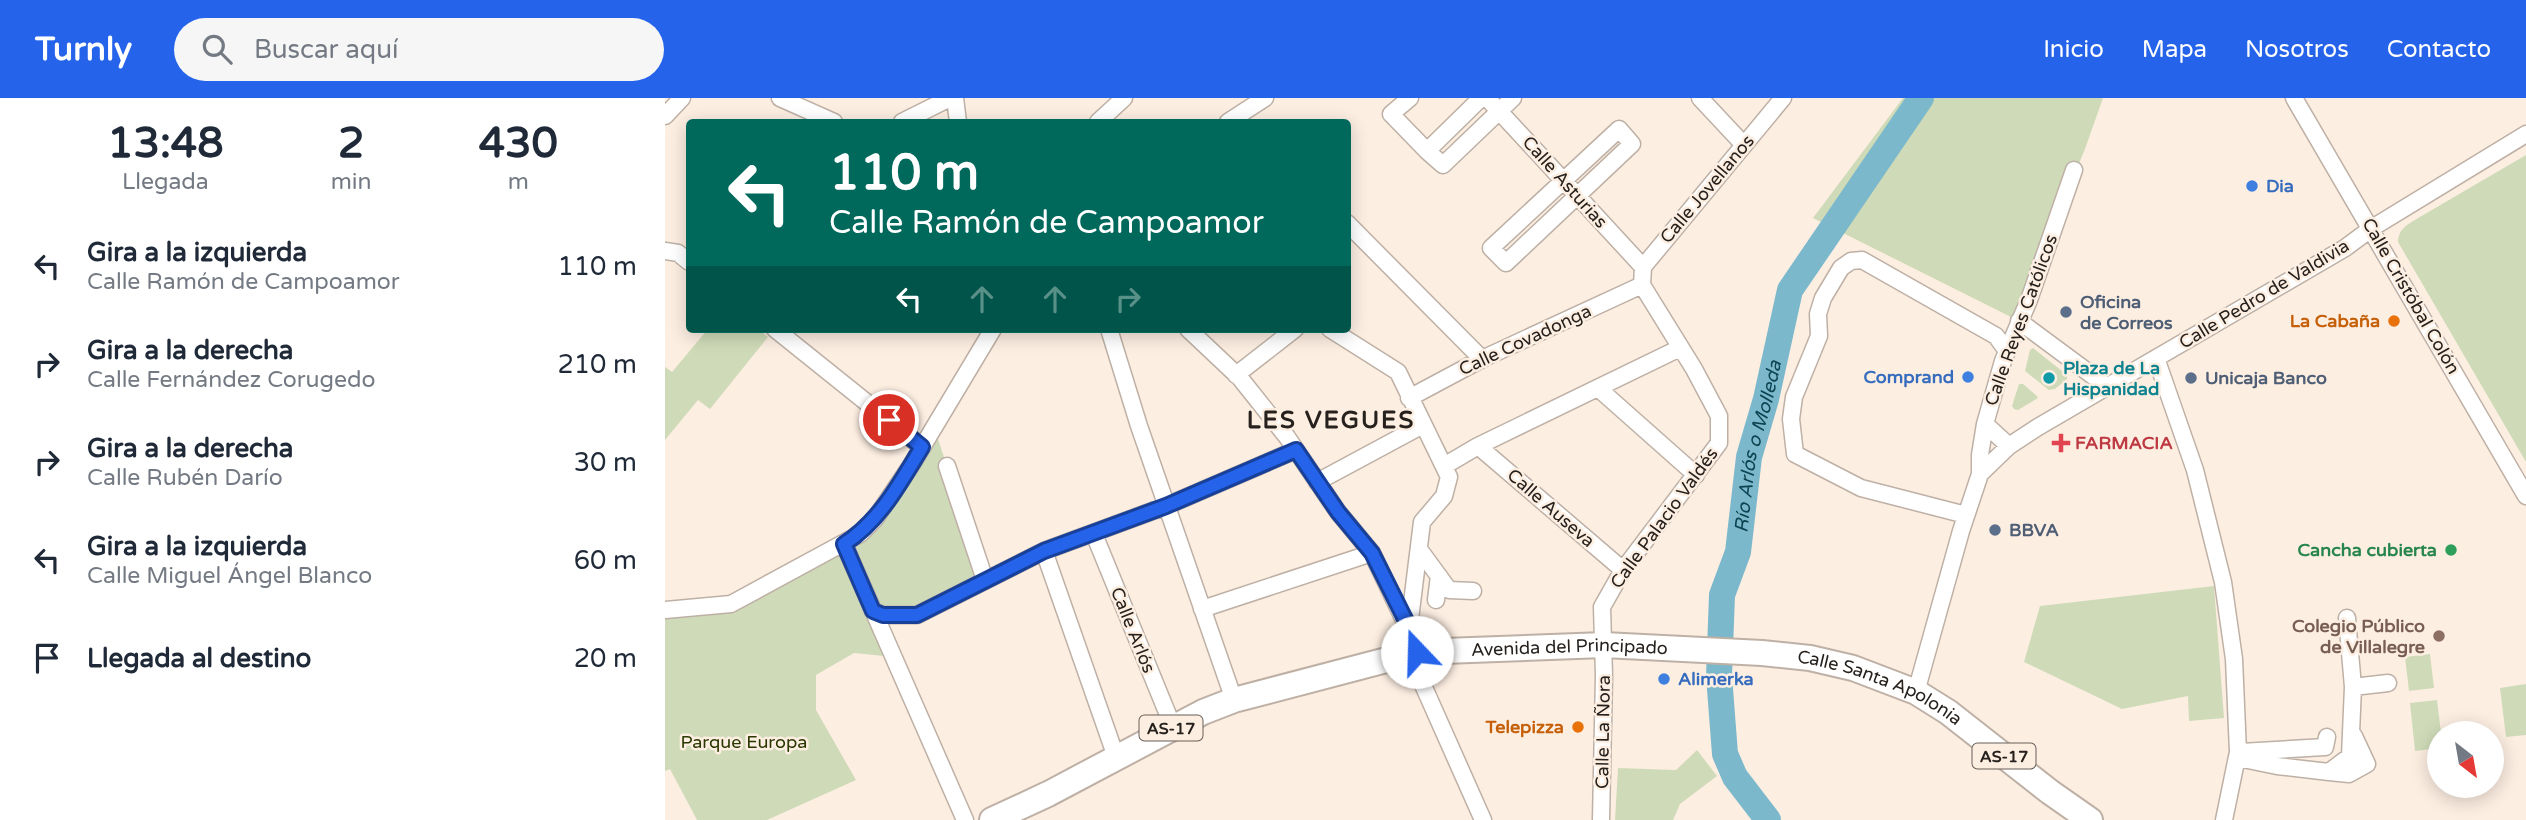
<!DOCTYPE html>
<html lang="es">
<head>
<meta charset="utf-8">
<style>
	body { margin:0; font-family:"Varela Round",sans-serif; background:#f6f6f7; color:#1f2937; height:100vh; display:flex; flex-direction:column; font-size:26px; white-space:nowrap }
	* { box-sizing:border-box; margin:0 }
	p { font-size:23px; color:#747a83 }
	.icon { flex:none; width:38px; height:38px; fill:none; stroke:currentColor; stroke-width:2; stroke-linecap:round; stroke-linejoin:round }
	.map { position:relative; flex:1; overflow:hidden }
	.side { display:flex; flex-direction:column; background:#fff; width:665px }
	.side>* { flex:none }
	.guide { position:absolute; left:21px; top:21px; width:665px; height:214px; border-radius:7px; box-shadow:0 4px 18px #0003; background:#00695c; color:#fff; overflow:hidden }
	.needle { width:46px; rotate:149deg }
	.tools { position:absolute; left:1762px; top:623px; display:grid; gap:14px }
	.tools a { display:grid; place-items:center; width:77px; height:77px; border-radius:50%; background:#fff; box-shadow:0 4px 18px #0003; font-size:35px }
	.pin { position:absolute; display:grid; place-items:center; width:60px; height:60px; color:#fff; margin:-30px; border:4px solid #fff; border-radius:50%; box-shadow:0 2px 7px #0007 }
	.me { position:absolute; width:77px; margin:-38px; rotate:339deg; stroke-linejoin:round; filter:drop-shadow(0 0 5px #0008) }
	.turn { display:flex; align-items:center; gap:24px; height:147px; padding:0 28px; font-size:32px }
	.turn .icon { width:91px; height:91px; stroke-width:2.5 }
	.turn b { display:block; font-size:49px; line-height:60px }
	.lanes { display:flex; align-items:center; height:66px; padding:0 28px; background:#0003; justify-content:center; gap:35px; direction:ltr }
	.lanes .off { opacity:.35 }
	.eta { display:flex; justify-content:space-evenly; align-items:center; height:119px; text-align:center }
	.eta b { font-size:42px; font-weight:700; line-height:49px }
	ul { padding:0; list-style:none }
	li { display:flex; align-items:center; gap:21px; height:98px; padding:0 28px }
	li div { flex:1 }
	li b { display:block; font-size:26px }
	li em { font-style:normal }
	header { display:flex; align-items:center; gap:42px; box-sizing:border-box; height:98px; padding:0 35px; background:#2563eb; color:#fff }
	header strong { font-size:33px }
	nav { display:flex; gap:38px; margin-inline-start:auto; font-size:24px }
	.search { width:490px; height:63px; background:#f6f6f7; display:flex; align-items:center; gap:18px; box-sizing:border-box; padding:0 24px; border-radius:38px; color:#747a83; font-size:26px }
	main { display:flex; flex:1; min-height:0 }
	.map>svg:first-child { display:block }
</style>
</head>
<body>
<header>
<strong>Turnly</strong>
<div class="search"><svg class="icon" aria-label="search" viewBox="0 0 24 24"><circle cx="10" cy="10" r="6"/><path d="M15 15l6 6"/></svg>Buscar aquí</div>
<nav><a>Inicio</a><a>Mapa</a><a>Nosotros</a><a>Contacto</a></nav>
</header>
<main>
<section class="side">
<div class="eta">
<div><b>13:48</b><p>Llegada</p></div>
<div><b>2</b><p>min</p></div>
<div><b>430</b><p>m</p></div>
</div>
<ul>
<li><svg class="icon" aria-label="left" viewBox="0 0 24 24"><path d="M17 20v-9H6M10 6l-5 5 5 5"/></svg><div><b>Gira a la izquierda</b><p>Calle Ramón de Campoamor</p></div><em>110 m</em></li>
<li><svg class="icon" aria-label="right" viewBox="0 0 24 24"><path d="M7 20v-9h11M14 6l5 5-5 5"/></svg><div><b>Gira a la derecha</b><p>Calle Fernández Corugedo</p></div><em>210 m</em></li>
<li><svg class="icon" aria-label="right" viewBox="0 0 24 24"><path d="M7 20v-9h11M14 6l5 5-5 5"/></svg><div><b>Gira a la derecha</b><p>Calle Rubén Darío</p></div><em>30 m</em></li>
<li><svg class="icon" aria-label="left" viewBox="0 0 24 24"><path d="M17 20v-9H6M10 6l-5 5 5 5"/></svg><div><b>Gira a la izquierda</b><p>Calle Miguel Ángel Blanco</p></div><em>60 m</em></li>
<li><svg class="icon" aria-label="arrive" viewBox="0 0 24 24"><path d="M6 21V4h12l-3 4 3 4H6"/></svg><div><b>Llegada al destino</b></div><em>20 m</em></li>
</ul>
</section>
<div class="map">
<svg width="1861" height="722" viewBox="0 0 1861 722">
	<rect width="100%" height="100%" fill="#fdeee2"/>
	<!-- green -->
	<path fill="#cfdbb8" d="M1238,0H1438L1420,51L1350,221L1148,120Z
		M1861,57V364L1733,144C1733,133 1740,128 1748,123Z
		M43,231H93L103,239L45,311L33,302L0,342V269L7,274Z
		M1368,250L1402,277V281L1390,291L1384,292L1360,273L1365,252Z
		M1354,286H1358L1372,298L1373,300L1353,312L1349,311L1347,308Z
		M269,329L320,482L252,517H218L229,559L189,555L151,577V612L191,682L102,722H32L5,671L0,673V512L66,506L195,436Z
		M1549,488L1559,620L1524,623L1523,598L1457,611L1359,564L1375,508Z
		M1765,556L1769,590L1744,593L1740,559Z
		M1861,586V637L1841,639L1835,590Z
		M1772,602L1776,635L1774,650L1750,653L1745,605Z
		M1032,652L1052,678L1015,706L1008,722H950L953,670L1011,672Z"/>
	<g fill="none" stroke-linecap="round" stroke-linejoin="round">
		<!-- river -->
		<path stroke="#7cb8cb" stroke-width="26" id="s1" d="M1103,722L1070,679L1060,656L1054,578L1057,497L1073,454L1084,359L1101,301L1125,192L1256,0"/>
		<!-- street casing -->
		<g stroke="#beb0a5" stroke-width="19">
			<path id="street" d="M115,0L169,24
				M290,0L293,24
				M745,0L726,16L762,53
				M816,0L762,53L778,67L848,0
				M822,0L978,169
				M1035,0L1079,47
				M1629,0L1861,398
				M0,18L17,0
				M237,24L285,0
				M433,24L459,0
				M563,24L600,0
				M954,31L967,46L841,165L826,150Z
				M682,125L817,261
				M0,153L13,155L24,164
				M977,187L978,169L1118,0
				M1354,223L1443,289
				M110,231L257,349
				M444,231L474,328L569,602
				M523,231L575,280L622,339L673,414L707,455L748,541L758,587L818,722
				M665,231L733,274L784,379L779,398L757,424L744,529
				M1491,260L1530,372L1558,484L1569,561L1573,654L1559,722
				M571,277L630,231
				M934,291L1031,377
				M744,300L817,261L977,187
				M1320,326L1344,348
				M813,348L958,472
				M282,368L320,482
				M779,368L813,348L1015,250
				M1315,376L1344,348L1373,329L1680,150L1707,130L1861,36
				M652,384L758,327
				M1301,417L1196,390L1130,356L1126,321L1129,299L1154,238L1153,216L1158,200L1176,170L1186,163L1197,162L1331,238L1342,253
				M429,436L508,629
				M179,446L300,722
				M754,451L784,492L808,493
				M379,453L451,659
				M771,502L774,478
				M537,511L707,455
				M0,512L66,506L195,436L210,421L247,366L328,231
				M208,513L218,517H252L379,453L501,408L631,352
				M1688,589L1723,585
				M1251,594L1296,433L1315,376V357L1320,326L1338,263L1364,202L1409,72
				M1576,654L1660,649L1662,639
				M1573,660L1612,668L1664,674L1685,658L1688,589L1682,520
				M1664,674L1684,676L1702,666L1689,638
				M936,722L939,578L937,509L958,472L1054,345V318L1029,271L977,187"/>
		</g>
		<!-- primary casing -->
		<g stroke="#beb0a5" stroke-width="28">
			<g id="primary">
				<path id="s2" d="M327,722L383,696L538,614L569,602L752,554L939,547L1097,555L1145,560L1188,570L1251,594L1283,614L1385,694L1425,722"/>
			</g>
		</g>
		<!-- street -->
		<use href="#street" stroke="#fff" stroke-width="16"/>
		<!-- primary -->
		<use href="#primary" stroke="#fff" stroke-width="24"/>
	</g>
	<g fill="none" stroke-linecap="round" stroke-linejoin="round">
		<!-- route casing -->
		<g stroke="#184099" stroke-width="18">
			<path id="route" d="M224,322L257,349C235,385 215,423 179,446L208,513L218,517H252L379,453L501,408L631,352L673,414L707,455L744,529L752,554"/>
		</g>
		<!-- route -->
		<use href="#route" stroke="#2563eb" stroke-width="12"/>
	</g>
	<!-- markers -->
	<g fill="#3f7fe0" stroke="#fdeee2" stroke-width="2.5">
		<circle cx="1587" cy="88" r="7"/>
		<circle cx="1303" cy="279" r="7"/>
		<circle cx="999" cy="581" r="7"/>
	</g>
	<g fill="#5c6f8a" stroke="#fdeee2" stroke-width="2.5">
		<circle cx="1401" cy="214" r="7"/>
		<circle cx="1526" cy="280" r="7"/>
		<circle cx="1330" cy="432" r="7"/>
	</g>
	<g fill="#e8710a" stroke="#fdeee2" stroke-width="2.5">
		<circle cx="1729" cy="223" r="7"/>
		<circle cx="913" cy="629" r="7"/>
	</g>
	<circle fill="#0f9aa8" stroke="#fdeee2" stroke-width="2.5" cx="1384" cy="280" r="7"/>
	<path fill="#e0444e" stroke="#fdeee2" stroke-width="2.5" d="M1392.5 334.5h7v7h7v7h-7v7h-7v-7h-7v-7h7z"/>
	<circle fill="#2e9e5b" stroke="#fdeee2" stroke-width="2.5" cx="1786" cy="452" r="7"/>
	<circle fill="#8d6e63" stroke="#fdeee2" stroke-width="2.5" cx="1774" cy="538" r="7"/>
	<g text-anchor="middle" stroke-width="5" stroke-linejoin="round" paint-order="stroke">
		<!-- shield labels -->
		<g fill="#fdeee2" stroke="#665e58" stroke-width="2">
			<rect x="474.5" y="617.5" width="63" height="25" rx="5"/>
			<rect x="1307.5" y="645.5" width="63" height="25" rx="5"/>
		</g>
		<g font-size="16" font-weight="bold" fill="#26211d">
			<text x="506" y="636">AS-17</text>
			<text x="1339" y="664">AS-17</text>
		</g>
		<!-- street labels -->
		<g font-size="18" fill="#26211d" stroke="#fdeee2">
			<text transform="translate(900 84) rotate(48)" y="6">Calle Asturias</text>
			<text transform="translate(1042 91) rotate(-50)" y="6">Calle Jovellanos</text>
			<text transform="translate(1599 196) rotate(-31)" y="6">Calle Pedro de Valdivia</text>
			<text transform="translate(1746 198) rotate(60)" y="6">Calle Cristóbal Colón</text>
			<text transform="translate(1356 222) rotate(-70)" y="6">Calle Reyes Católicos</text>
			<text transform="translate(860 242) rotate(-25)" y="6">Calle Covadonga</text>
			<text transform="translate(886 410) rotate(41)" y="6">Calle Auseva</text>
			<text transform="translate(999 420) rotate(-54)" y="6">Calle Palacio Valdés</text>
			<text transform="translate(468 532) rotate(68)" y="6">Calle Arlós</text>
			<text dy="6" stroke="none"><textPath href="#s2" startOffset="612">Avenida del Principado</textPath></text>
			<text dy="6" stroke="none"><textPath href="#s2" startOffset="929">Calle Santa Apolonia</textPath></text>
			<text transform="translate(938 634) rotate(-89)" y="6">Calle La Ñora</text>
		</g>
		<!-- shop labels -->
		<g font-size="18" font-weight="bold" fill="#366cbe" stroke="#fdeee2" text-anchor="start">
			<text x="1601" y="94">Dia</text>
			<text x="1289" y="285" text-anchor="end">Comprand</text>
			<text x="1013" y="587">Alimerka</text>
		</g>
		<!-- service labels -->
		<g font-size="18" font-weight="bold" fill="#4e5e75" stroke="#fdeee2" text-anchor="start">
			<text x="1415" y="210">Oficina<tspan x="1415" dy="21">de Correos</tspan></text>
			<text x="1540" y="286">Unicaja Banco</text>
			<text x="1344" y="438">BBVA</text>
		</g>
		<!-- food labels -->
		<g font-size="18" font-weight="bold" fill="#c56008" stroke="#fdeee2" text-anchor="end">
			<text x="1715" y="229">La Cabaña</text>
			<text x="899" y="635">Telepizza</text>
		</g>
		<!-- culture labels -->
		<g font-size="18" font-weight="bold" fill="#0d838f" stroke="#fdeee2" text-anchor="start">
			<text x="1398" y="276">Plaza de La<tspan x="1398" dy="21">Hispanidad</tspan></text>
		</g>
		<!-- health labels -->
		<g font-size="18" font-weight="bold" fill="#be3a42" stroke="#fdeee2" text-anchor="start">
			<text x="1410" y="351">FARMACIA</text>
		</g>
		<!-- leisure labels -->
		<g font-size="18" font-weight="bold" fill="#27864d" stroke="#fdeee2" text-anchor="end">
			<text x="1772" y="458">Cancha cubierta</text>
		</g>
		<!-- education labels -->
		<g font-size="18" font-weight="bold" fill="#785e54" stroke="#fdeee2" text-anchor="end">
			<text x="1760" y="534">Colegio Público<tspan x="1760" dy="21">de Villalegre</tspan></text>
		</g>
		<!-- park labels -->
		<g font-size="18" fill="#293700" stroke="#fdeee2">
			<text x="79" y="650">Parque Europa</text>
		</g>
		<!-- water labels -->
		<g font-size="19" font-style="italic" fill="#0d4452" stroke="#fdeee2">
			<text dy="7" stroke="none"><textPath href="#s1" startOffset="392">Río Arlós o Molleda</textPath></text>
		</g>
		<!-- district labels -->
		<g font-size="24" font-weight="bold" letter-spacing="2" fill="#26211d" stroke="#fdeee2">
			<text x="666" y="330">LES VEGUES</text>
		</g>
	</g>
</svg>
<div class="tools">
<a><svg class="needle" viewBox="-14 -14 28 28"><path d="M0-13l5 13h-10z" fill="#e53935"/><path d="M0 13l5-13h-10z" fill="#747a83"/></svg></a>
</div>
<div class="pin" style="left:224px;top:322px;background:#d93025"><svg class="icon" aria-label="arrive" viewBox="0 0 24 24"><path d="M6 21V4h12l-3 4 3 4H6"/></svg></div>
<svg class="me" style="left:752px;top:554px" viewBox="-20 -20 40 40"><circle r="19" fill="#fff"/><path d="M0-13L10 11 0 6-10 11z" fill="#2563eb"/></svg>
<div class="guide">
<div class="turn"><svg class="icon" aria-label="left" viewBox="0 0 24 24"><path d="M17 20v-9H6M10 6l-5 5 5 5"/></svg><div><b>110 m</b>Calle Ramón de Campoamor</div></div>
<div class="lanes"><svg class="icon" aria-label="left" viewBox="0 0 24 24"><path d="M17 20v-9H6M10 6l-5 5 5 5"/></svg><svg class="icon off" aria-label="ahead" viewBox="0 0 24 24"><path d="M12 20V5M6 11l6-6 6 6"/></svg><svg class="icon off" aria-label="ahead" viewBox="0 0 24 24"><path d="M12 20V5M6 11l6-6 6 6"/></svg><svg class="icon off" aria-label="right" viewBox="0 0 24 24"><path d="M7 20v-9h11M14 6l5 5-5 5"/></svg></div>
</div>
</div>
</main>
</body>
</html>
